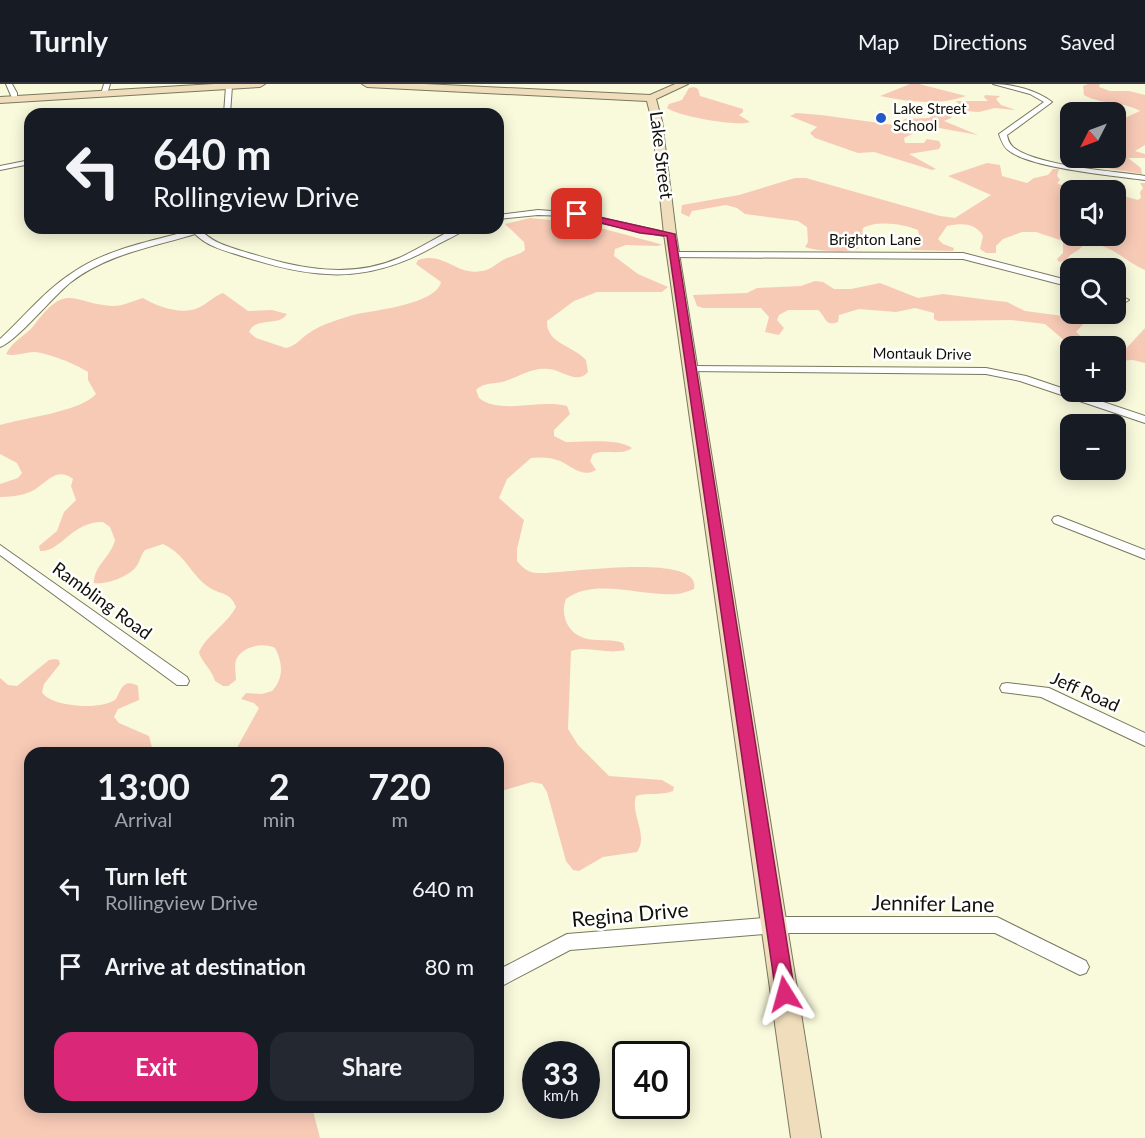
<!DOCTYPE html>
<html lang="en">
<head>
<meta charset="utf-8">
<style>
	body { margin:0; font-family:Lato,sans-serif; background:#242831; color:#f1f3f6; height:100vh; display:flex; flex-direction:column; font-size:22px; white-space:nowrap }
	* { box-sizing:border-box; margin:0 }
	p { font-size:20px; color:#9ea1a6 }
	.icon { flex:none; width:33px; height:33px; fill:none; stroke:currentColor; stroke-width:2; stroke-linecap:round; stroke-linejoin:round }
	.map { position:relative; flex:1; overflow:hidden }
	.details { position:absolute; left:24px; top:663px; width:480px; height:366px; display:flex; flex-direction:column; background:#171b24; border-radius:18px; box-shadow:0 3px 15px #0003 }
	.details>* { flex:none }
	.top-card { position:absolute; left:24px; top:24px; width:480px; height:126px; border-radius:18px; box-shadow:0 3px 15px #0003; background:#171b24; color:#f1f3f6; overflow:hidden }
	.needle { width:39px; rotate:228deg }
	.tools { position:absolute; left:1060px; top:18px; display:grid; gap:12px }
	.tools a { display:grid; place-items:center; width:66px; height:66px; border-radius:12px; background:#171b24; box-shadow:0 3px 15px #0003; font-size:30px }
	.speed { position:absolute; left:522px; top:957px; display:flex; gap:12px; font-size:30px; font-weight:700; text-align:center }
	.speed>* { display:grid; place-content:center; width:78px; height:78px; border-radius:50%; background:#171b24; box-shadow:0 3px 15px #0003; line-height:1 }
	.speed small { font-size:15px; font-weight:400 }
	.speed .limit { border:3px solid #111; border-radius:9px; background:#fff; color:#111 }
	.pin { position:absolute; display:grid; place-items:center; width:51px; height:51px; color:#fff; margin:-26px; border-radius:12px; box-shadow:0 3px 9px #0006 }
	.me { position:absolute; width:66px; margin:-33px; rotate:352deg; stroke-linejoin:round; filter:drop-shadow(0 0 4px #0008) }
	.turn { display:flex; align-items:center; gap:21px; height:126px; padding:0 30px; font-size:27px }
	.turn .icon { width:78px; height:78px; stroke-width:2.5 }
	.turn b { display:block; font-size:42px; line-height:51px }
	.eta { display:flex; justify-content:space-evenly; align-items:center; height:102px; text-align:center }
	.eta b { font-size:36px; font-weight:700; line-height:42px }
	.button { display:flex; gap:12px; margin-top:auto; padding:12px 30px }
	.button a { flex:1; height:69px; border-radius:18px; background:#db2777; color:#fff; font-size:24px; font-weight:700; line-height:69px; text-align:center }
	.button a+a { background:#242831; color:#f1f3f6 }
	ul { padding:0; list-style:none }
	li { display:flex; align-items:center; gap:18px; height:78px; padding:0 30px }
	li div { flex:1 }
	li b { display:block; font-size:22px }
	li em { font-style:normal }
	header { display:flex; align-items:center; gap:36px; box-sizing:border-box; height:84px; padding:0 30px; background:#171b24; border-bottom:2px solid #363941 }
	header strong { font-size:28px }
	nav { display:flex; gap:33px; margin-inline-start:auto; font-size:21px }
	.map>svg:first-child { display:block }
</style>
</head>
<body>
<header>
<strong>Turnly</strong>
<nav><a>Map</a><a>Directions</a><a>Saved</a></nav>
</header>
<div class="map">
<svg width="1145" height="1054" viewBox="0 0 1145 1054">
	<rect width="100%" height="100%" fill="#f9f9dc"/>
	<!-- green -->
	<path fill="#f7cab6" d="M910,0H919L966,12C938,22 909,18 880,12Z
		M1088,0H1100L1099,3L1110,7H1129L1145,11V61L1135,67L1145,70V74H1128L1141,84L1142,90L1076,79L1067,75L1071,73L1116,74L1118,49L1116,38L1140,27C1123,17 1101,21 1084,11L1083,2Z
		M694,3L698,5L700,12L743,25V28L739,31L750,38C738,43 677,32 667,24L669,20L682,16L689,4Z
		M985,11L1000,12L996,15L1001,21L1016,26L995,24L979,28L965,27L953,31L951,34L944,37L978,51L928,42L904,54L905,59H924L927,55L939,57L941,61L939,65L909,70L936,85L932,86L874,68L858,69L815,54L810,49L817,43L790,32L796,29L821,31L894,41L905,35L929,34L935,29L962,24L956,17H988L984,13Z
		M987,79L1000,81L1002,92L1027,99L1034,94L1048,91L1053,85H1059L1057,92L1060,96L1057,99L1073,106H1071V152H1116V110L1138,116L1141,114L1140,108L1143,104L1140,99H1145V186C1125,178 1108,156 1083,161C1079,168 1070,168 1066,177L1059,178L1057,175L1063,169V157L1036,148H1022L1003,155L996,162V169H986L980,165L983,152C975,139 962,139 947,142L938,155L943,160L954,164L953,167L914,166L909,165L918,163L921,160L918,146C904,140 877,136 863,144C862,148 863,159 860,163C853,170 814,167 805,163L808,158L807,143L798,137L745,130L737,124L726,121L692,127L689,133L681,129L682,121L739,111L795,94H806L940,132L955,134L991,111L948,92Z
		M530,134L582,139L660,160L662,161L657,162L626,161L615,165L614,172L638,190L668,203L662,208H597L574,217L547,237C546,260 575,262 586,276L588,288C577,301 562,286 549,285C533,283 522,291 508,296C497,301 485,297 476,306L479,314C500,331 540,315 567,322L570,330L554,346V352L566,358C583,358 619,354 632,364C622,372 605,365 593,370L590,377L596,386C582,394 573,383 560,377C551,373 540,373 531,374L507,395L499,414L524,436L517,465V477C523,484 527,488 536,489C557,491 703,466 694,505C688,507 682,510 676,510C643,513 595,493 566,515C560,530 567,549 584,554C597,558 610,554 623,559L625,566C606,571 589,561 571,567L568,645L578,661L609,692L662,696L674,703L673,707C661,712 648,708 636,712C630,730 649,751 637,768L603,773L579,787L573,786L566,777L547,708L542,700L532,698L498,708V669H234L259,624L254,619L241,615L246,609L262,610L272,607C284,594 283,579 275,564C263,558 242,562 236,576C234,583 236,589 236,596L228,602H223L215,597C211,584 200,576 199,568C207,551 226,541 236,523C230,507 219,511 207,502C190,489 185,470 163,460L145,466C140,472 140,479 135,484C127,493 106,501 94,499C94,481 111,473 115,456L110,443L103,438C72,437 60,469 40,467L39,462L57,447L64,428L76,416L71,402L73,395C55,381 45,402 30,408C20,412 10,413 0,413V400L18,394L22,389L17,379L0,370V341C23,334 80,328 96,310L88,296V288C76,280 48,269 34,268C25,268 15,273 6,270C13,256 26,252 35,240C67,198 71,219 111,222C122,223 132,217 143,214C158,223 181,231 198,224C207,220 214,212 223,209L248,227L272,226L287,230C279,243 256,232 249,248L256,254L286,264C296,262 301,254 309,249C322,240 342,234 357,230C377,226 436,220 441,198L416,180L418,176C445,167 455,192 482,187C490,186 496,180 503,176C511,172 519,171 525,166L524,158L505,140Z
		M815,197L823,198L834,205H851L880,199L918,214L943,210L989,216L1007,218L1025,227L1063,232L1064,226L1071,222V230H1085L1086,237L1076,248L1086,257L1103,262H1071V273L1066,268L1065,257L1045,240L1011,236L938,237L934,235V229L915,224L896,228L859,225L839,231L838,238C824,243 826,232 818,226H788L779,231L777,236L784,244L779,251L765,248L769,233L761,224H703L697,222L693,211L747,209L757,204L801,202Z
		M1145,244V279L1133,276L1116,277V269H1122Z
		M55,575L59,576L60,580L44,600L42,608C50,623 103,627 116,615C121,605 124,594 138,602L139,616L118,625L114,633L119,639L149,652L153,668L30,669V1023H312L320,1054H0V594L8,601L17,602L49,576Z"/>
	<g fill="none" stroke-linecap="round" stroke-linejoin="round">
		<!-- street casing -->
		<g stroke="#79795f" stroke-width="2">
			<path id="street" d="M6,0H12L17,9V16H13Z
				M104,0H110L107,10L104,12L101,10Z
				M229,0L232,2L230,30H224L226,2Z
				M993,0C1013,0 1036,6 1052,18L1007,51C1008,56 1009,59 1013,63C1035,82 1115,87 1145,92V96C1115,92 1029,84 1008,66C1003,62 1001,56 999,50L1044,18L1030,10Z
				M30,76V80L0,86V82Z
				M538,126L578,129L674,150L670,153L658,151L568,132L538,131L498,135V131Z
				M191,144H199C212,160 233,164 252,170C300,185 351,195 399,174C419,165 437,153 456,144H467C458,151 445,156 435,162C368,200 316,196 245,173C227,167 209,164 195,150C153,163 107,170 71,198C53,212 17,257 0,263V255C25,232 46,205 75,187C110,164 153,157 192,146Z
				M675,168L963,169L1071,197V203L963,175L672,173V169Z
				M1116,210L1129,216L1124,219L1116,216Z
				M691,282L986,284L1026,292L1145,332V339L1020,297L986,290L687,287L686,285Z
				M1058,432L1145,466V475L1054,439L1052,436L1054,433Z
				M0,461L187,593L189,597L187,601H177L0,471Z
				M1007,599L1049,604L1145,649V662L1041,613L1002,608L1000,604L1002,600Z
				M775,833H997L1086,877L1089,883L1086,889L1080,891L995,849H775L570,866L498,904V886L567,850Z"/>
		</g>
		<!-- secondary casing -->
		<g stroke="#79795f" stroke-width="2">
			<path id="secondary" d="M214,0H265L260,3L0,19V13Z
				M362,0H424L650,11L675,0H688L656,15L662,37L676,150L821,1054H791L664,150L652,37L647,17L367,3Z"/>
		</g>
		<!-- street -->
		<use href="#street" fill="#fff" fill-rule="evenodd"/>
		<!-- secondary -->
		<use href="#secondary" fill="#f0ddbc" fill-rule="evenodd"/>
	</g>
	<!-- route -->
	<path fill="#db2777" stroke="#8e194d" stroke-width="1.5" d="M577,128L675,150L795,910L792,916L785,919L779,916L776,910L667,152L640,149L574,132V129Z"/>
	<!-- markers -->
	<circle fill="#205bc7" stroke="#fff" stroke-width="2" cx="881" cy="34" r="6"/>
	<g text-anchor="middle" stroke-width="5" stroke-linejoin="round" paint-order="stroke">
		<!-- far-poi labels -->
		<g font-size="15" fill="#111107" stroke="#fff" text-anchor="start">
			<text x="893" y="30">Lake Street<tspan x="893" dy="17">School</tspan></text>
		</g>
		<!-- far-street labels -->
		<g font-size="15" fill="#111107" stroke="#fff">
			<text x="875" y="161">Brighton Lane</text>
			<text transform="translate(922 270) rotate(1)" y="5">Montauk Drive</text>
		</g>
		<!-- street labels -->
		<g font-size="18" fill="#111107" stroke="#fff">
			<text transform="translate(661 71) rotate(83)" y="6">Lake Street</text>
			<text transform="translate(102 517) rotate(36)" y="6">Rambling Road</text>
			<text transform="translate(1085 608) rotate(24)" y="6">Jeff Road</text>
		</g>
		<!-- near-street labels -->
		<g font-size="21" fill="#111107" stroke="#fff">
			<text transform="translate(933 820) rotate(1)" y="7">Jennifer Lane</text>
			<text transform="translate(630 831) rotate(-5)" y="7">Regina Drive</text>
		</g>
	</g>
</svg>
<div class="tools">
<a><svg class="needle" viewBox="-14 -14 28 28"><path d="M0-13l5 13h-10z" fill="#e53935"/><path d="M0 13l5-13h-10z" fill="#9ea1a6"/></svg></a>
<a><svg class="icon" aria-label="sound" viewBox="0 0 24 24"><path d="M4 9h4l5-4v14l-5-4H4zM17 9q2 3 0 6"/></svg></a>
<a><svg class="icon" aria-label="search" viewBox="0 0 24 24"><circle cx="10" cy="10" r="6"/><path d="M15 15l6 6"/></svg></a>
<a>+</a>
<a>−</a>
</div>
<div class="speed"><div>33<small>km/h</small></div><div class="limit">40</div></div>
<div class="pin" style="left:577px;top:130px;background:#d93025"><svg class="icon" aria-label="arrive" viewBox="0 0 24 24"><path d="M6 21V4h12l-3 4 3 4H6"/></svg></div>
<svg class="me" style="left:785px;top:910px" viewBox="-20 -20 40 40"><path d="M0-17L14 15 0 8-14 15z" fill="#db2777" stroke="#fff" stroke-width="4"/></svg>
<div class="top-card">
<div class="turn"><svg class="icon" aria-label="left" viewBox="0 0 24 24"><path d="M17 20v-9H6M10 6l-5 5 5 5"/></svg><div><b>640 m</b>Rollingview Drive</div></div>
</div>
<section class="details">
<div class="eta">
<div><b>13:00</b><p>Arrival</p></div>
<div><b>2</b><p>min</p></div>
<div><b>720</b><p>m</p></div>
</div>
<ul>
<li><svg class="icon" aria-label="left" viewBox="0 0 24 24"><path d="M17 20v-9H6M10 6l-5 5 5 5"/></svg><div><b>Turn left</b><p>Rollingview Drive</p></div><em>640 m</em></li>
<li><svg class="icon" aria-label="arrive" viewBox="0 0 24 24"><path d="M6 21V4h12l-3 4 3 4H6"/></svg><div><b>Arrive at destination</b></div><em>80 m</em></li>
</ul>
<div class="button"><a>Exit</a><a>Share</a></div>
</section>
</div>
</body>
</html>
